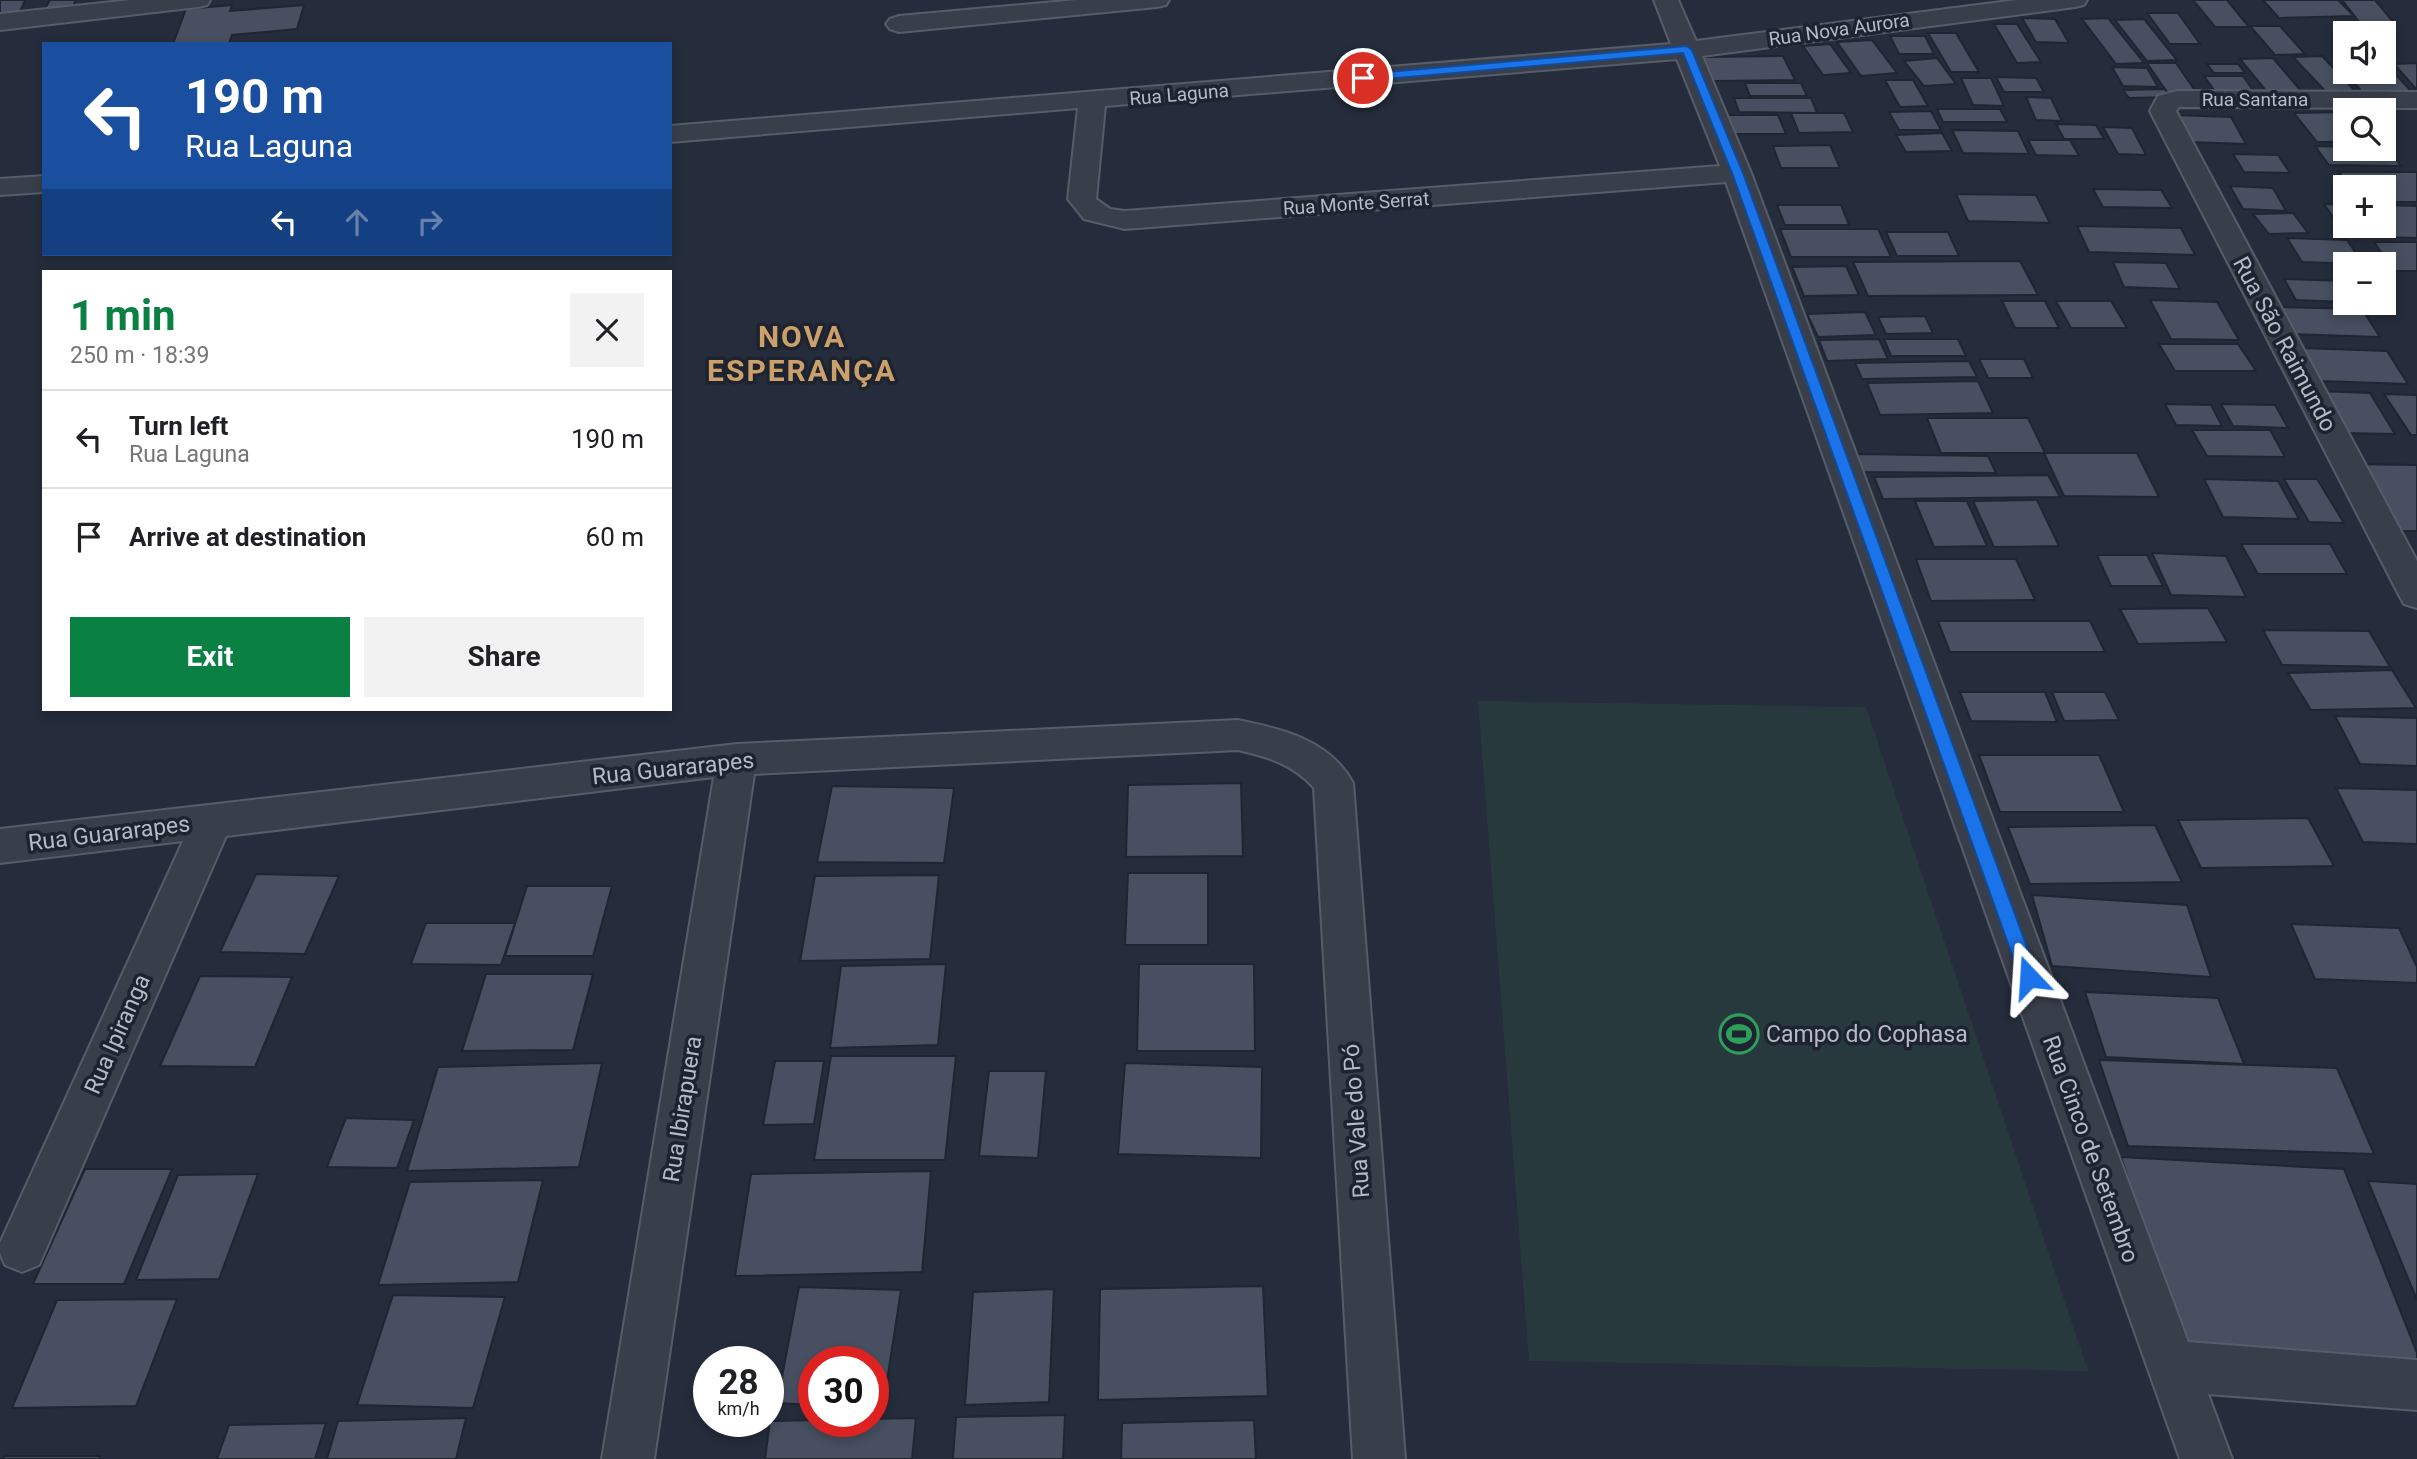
<!DOCTYPE html>
<html lang="en">
<head>
<meta charset="utf-8">
<style>
	body { margin:0; font-family:Roboto,sans-serif; background:#f2f2f2; color:#202124; height:100vh; display:flex; flex-direction:column; font-size:26px; white-space:nowrap }
	* { box-sizing:border-box; margin:0 }
	p { font-size:23px; color:#757577 }
	.icon { flex:none; width:38px; height:38px; fill:none; stroke:currentColor; stroke-width:2; stroke-linecap:round; stroke-linejoin:round }
	.map { position:relative; flex:1; overflow:hidden }
	.panel { position:absolute; left:42px; top:270px; width:630px; height:441px; display:flex; flex-direction:column; background:#fff; border-radius:0px; box-shadow:0 4px 10px #0003 }
	.panel>* { flex:none }
	.banner { position:absolute; left:42px; top:42px; width:630px; height:214px; border-radius:0px; box-shadow:0 4px 10px #0003; background:#1a4fa0; color:#fff; overflow:hidden }
	.tools { position:absolute; left:2333px; top:21px; display:grid; gap:14px }
	.tools a { display:grid; place-items:center; width:63px; height:63px; border-radius:0px; background:#fff; box-shadow:0 4px 10px #0003; font-size:35px }
	.speed { position:absolute; left:693px; top:1346px; display:flex; gap:14px; font-size:35px; font-weight:700; text-align:center }
	.speed>* { display:grid; place-content:center; width:91px; height:91px; border-radius:50%; background:#fff; box-shadow:0 4px 10px #0003; line-height:1 }
	.speed small { font-size:18px; font-weight:400 }
	.speed .limit { border:10px solid #d22; background:#fff; color:#111 }
	.pin { position:absolute; display:grid; place-items:center; width:60px; height:60px; color:#fff; margin:-30px; border:4px solid #fff; border-radius:50%; box-shadow:0 2px 7px #0007 }
	.me { position:absolute; width:77px; margin:-38px; rotate:340deg; stroke-linejoin:round; filter:drop-shadow(0 0 5px #0008) }
	.turn { display:flex; align-items:center; gap:24px; height:147px; padding:0 28px; font-size:32px }
	.turn .icon { width:91px; height:91px; stroke-width:2.5 }
	.turn b { display:block; font-size:49px; line-height:60px }
	.lanes { display:flex; align-items:center; height:66px; padding:0 28px; background:#0003; justify-content:center; gap:35px; direction:ltr }
	.lanes .off { opacity:.35 }
	.round { display:grid; place-items:center; flex:none; width:74px; height:74px; border-radius:0px; background:#f2f2f2 }
	.headline { display:flex; align-items:center; justify-content:space-between; height:119px; padding:0 28px }
	h1 { font-size:42px; font-weight:700; line-height:52px; color:#0b8043 }
	.button { display:flex; gap:14px; margin-top:auto; padding:14px 28px }
	.button a { flex:1; height:80px; border-radius:0px; background:#0b8043; color:#fff; font-size:28px; font-weight:700; line-height:80px; text-align:center }
	.button a+a { background:#f2f2f2; color:#202124 }
	ul { padding:0; list-style:none }
	li { display:flex; align-items:center; gap:21px; height:98px; padding:0 28px; border-top:2px solid #e0e0e0 }
	li div { flex:1 }
	li b { display:block; font-size:26px }
	li em { font-style:normal }
	.map>svg:first-child { display:block }
</style>
</head>
<body>
<div class="map">
<svg width="2417" height="1459" viewBox="0 0 2417 1459">
	<rect width="100%" height="100%" fill="#252c3b"/>
	<!-- green -->
	<path fill="#28393d" d="M1478,701L1866,707L2088,1371L1529,1361Z"/>
	<!-- building -->
	<path fill="#474f60" stroke="#202532" stroke-width="2" d="M0,0H25L20,12L0,14Z
		M50,0H76L71,10L43,12Z
		M2193,0H2227L2249,27H2215Z
		M2263,0H2338L2354,16L2279,18Z
		M2342,0H2375L2395,24L2360,23Z
		M232,5L230,11L304,5L297,29L232,35L229,44H173L186,9Z
		M2147,13H2178L2200,44H2170Z
		M2022,18L2055,19L2069,43L2036,42Z
		M2108,18L2144,63L2116,64L2082,19Z
		M2144,19L2177,60L2147,61L2115,20Z
		M1994,24H2017L2041,62L2017,63Z
		M2250,26H2280L2305,54L2275,55Z
		M1928,33H1956L1979,72H1951Z
		M1890,36H1925L1934,54H1899Z
		M1872,40L1897,73L1861,76L1837,42Z
		M1830,44L1851,73L1823,75L1803,46Z
		M1783,56L1795,80L1713,81L1703,57Z
		M2322,56L2359,95L2330,96L2293,57Z
		M1937,58L1956,84L1924,86L1904,61Z
		M2273,58L2301,91L2267,92L2240,59Z
		M2147,63H2176L2196,92H2167Z
		M2417,63V90L2394,64Z
		M2207,64H2238L2245,73H2214Z
		M2338,64H2345V72H2384V64H2386L2412,92L2363,93Z
		M2112,67L2147,68L2158,87L2123,86Z
		M2204,76H2243L2255,93H2216Z
		M1996,77L2036,78L2044,92H2004Z
		M1961,78H1991L2004,106L1973,105Z
		M1885,80H1913L1928,106L1900,107Z
		M1745,83H1801L1807,96H1750Z
		M2165,89L2171,97L2129,98L2123,90Z
		M2026,97L2051,98L2062,121L2036,120Z
		M1734,98H1811L1817,113L1739,112Z
		M1937,109H2000L2007,122H1943Z
		M1931,111L1941,130H1899L1889,112Z
		M2345,112V142H2317L2294,113Z
		M1791,113H1844L1853,132L1799,133Z
		M1719,115H1778L1786,134H1726Z
		M2174,115L2231,117L2246,144L2188,142Z
		M2056,124L2096,125L2104,139H2064Z
		M2103,127L2132,128L2146,155L2118,154Z
		M1952,130L2018,131L2029,154L1963,153Z
		M1942,133L1952,151L1906,152L1896,135Z
		M2028,140H2070L2079,156L2036,155Z
		M1830,145L1840,168H1781L1773,146Z
		M2315,146L2345,147V149L2386,147L2401,166L2329,165Z
		M2233,154L2278,155L2290,173L2244,172Z
		M2339,172H2417V202H2384V187H2350Z
		M2230,186L2273,188L2286,211L2243,209Z
		M2093,189L2161,190L2172,208L2103,207Z
		M1956,194L2036,195L2050,223L1968,221Z
		M2324,204L2345,205V226H2384V205L2417,206V238L2346,236Z
		M1777,205H1841L1849,225H1785Z
		M2293,213L2308,233L2269,234L2253,214Z
		M2077,226L2181,228L2195,255L2089,252Z
		M1780,229H1878L1891,257H1791Z
		M1886,232H1948L1959,256H1897Z
		M2287,238L2347,240L2363,264L2302,262Z
		M2374,242H2417V271H2394Z
		M2020,261L2038,295L1868,296L1853,262Z
		M2113,262L2166,263L2180,289L2124,287Z
		M1846,266L1859,295L1804,296L1792,267Z
		M2284,279L2345,281V302L2296,300Z
		M2150,300L2217,302L2239,340L2171,339Z
		M2002,301H2045L2059,328H2015Z
		M2056,301H2111L2127,328H2071Z
		M2273,307L2362,309L2380,337L2289,334Z
		M1865,312L1876,335L1818,337L1807,314Z
		M1925,316L1933,333L1886,334L1878,317Z
		M1879,339L1888,359L1827,361L1819,340Z
		M1884,339H1958L1966,356H1891Z
		M2159,344H2238L2256,371H2175Z
		M2301,348L2387,351L2408,384L2320,381Z
		M1979,359H2024L2033,378H1988Z
		M1969,361L1977,377L1862,379L1855,363Z
		M1978,381L1993,413L1880,415L1867,383Z
		M2318,391L2370,393L2395,434L2342,433Z
		M2384,394L2417,395V435H2411Z
		M2165,404L2211,405L2222,426L2176,425Z
		M2221,404L2275,405L2288,428L2233,426Z
		M1927,418H2028L2045,453H1941Z
		M2192,430H2270L2285,457L2207,456Z
		M2044,453H2137L2159,497L2064,496Z
		M1854,454L1988,456L1996,473L1859,472Z
		M2343,464L2417,465V531H2383Z
		M2048,475L2060,497L1883,499L1874,477Z
		M2204,479L2278,481L2299,519L2223,517Z
		M2284,479H2317L2344,523L2309,522Z
		M2037,500L2059,546L1994,547L1973,501Z
		M1915,501H1967L1987,546L1934,547Z
		M2241,544H2330L2347,574H2258Z
		M2152,553L2226,556L2246,597L2171,595Z
		M2097,555H2147L2163,586H2111Z
		M1916,559H2016L2035,600L1931,601Z
		M2208,608L2227,642L2138,644L2120,609Z
		M1938,621H2090L2105,652H1950Z
		M2263,630L2369,631L2390,667L2282,665Z
		M2392,670L2416,708L2311,710L2288,673Z
		M1960,692H2045L2057,722L1971,721Z
		M2052,692H2105L2119,720L2064,721Z
		M2335,716L2417,718V766L2360,764Z
		M1979,755H2099L2124,812H2000Z
		M1241,783L1243,856L1126,857L1128,785Z
		M832,786L954,788L944,863L817,862Z
		M2336,788L2417,790V844L2363,842Z
		M2308,818L2334,866L2201,868L2178,820Z
		M2155,825L2182,882L2030,884L2008,827Z
		M1128,873H1208V945H1125Z
		M256,874L339,876L305,954L220,952Z
		M939,875L930,959L800,961L815,876Z
		M527,886H612L593,956H505Z
		M2032,895L2187,905L2211,977L2052,966Z
		M426,923H515L501,965L411,964Z
		M2291,924L2399,928L2417,967V983L2315,979Z
		M946,964L938,1045L830,1048L841,966Z
		M1139,964H1254L1255,1051H1137Z
		M486,974H593L573,1050L462,1051Z
		M200,976L292,977L255,1067L160,1066Z
		M2085,992L2218,998L2244,1064L2106,1057Z
		M831,1056H956L945,1160H814Z
		M2099,1060L2337,1068L2374,1154L2128,1146Z
		M775,1061H824L814,1124L763,1125Z
		M602,1063L579,1167L407,1171L438,1067Z
		M1125,1063L1262,1067L1261,1158L1118,1154Z
		M989,1071H1046L1038,1158L979,1156Z
		M346,1118L414,1120L397,1168L327,1167Z
		M2121,1157L2344,1169L2417,1353V1373L2185,1360Z
		M85,1169H172L124,1284H33Z
		M931,1171L922,1272L735,1276L751,1174Z
		M258,1174L219,1279L136,1280L178,1175Z
		M543,1180L518,1282L378,1285L410,1182Z
		M2368,1181L2417,1184V1300Z
		M1263,1286L1268,1396L1098,1400L1100,1289Z
		M799,1287L901,1290L883,1407H873V1362H814V1405L777,1403Z
		M1054,1289L1049,1402L965,1405L973,1292Z
		M393,1295L505,1297L473,1408L357,1405Z
		M177,1299L136,1406L12,1408L57,1300Z
		M1065,1415L1063,1459H953L956,1417Z
		M466,1418L456,1459H327L338,1421Z
		M916,1418L912,1459H765L770,1421Z
		M1254,1420L1256,1459H1121L1122,1423Z
		M326,1423L315,1459H217L229,1425Z
		M5,1456H100L99,1459H3Z"/>
	<g fill="none" stroke-linecap="round" stroke-linejoin="round">
		<!-- street casing -->
		<g stroke="#575c69" stroke-width="4">
			<path id="street" d="M131,0H210L207,5L198,7L0,30V14Z
				M1077,0H1169L1166,5L1157,7L899,32L890,29L886,24L890,19L899,16Z
				M1654,0H1678L1696,41L2017,0H2087L2084,5L2075,7L1702,56L1751,173L2188,1342L2417,1360V1410L2208,1394L2232,1459H2180L1726,182L1125,229L1084,219L1068,199L1078,108L670,142V126L1671,44ZM1677,59L1720,166L1125,211L1110,209L1096,199L1105,106Z
				M2177,91L2417,92V108L2179,107L2176,111L2417,561V608L2404,604L2399,595L2150,111L2158,96Z
				M44,176V192L0,195V179Z
				M1238,720C1282,729 1330,740 1353,783L1405,1459H1353L1314,788C1293,764 1268,757 1238,750L754,774L654,1459H602L714,777L226,836L39,1265L22,1272L5,1265L0,1253V1243L183,841L0,863V829L737,744Z"/>
		</g>
		<!-- street -->
		<use href="#street" fill="#393e4b" fill-rule="evenodd"/>
	</g>
	<!-- route -->
	<path fill="#1a73e8" stroke="#114b97" stroke-width="2" d="M1687,46L1692,50L1743,173L2038,977L2035,983L2029,985L2023,983L2020,977L1732,173L1683,53L1363,81L1357,78L1363,74Z"/>
	<!-- icons -->
	<defs>
		<g id="stadium-ring" transform="scale(2.0125)"><circle r="9.5" fill="#1e2330" stroke="#2e9e5b" stroke-width="1.5"/><path d="M0-5a6.5 5 0 1 0 0 10a6.5 5 0 1 0 0-10ZM-3.5-1.8h7v3.6h-7Z" fill="#2e9e5b"/></g>
	</defs>
	<g fill-rule="evenodd">
		<use href="#stadium-ring" x="1739" y="1034"/>
	</g>
	<g text-anchor="middle" stroke-width="7" stroke-linejoin="round" paint-order="stroke">
		<!-- far-street labels -->
		<g font-size="19" fill="#b5bac7" stroke="#1e2330">
			<text transform="translate(1839 29) rotate(-8)" y="7">Rua Nova Aurora</text>
			<text transform="translate(1179 94) rotate(-5)" y="7">Rua Laguna</text>
			<text x="2255" y="106">Rua Santana</text>
			<text transform="translate(1356 203) rotate(-4)" y="7">Rua Monte Serrat</text>
		</g>
		<!-- street labels -->
		<g font-size="23" fill="#b5bac7" stroke="#1e2330">
			<text transform="translate(2285 344) rotate(62)" y="8">Rua São Raimundo</text>
			<text transform="translate(673 768) rotate(-6)" y="8">Rua Guararapes</text>
			<text transform="translate(109 833) rotate(-7)" y="8">Rua Guararapes</text>
			<text transform="translate(117 1034) rotate(-66)" y="8">Rua Ipiranga</text>
			<text transform="translate(682 1109) rotate(-81)" y="8">Rua Ibirapuera</text>
			<text transform="translate(1356 1121) rotate(-94)" y="8">Rua Vale do Pó</text>
			<text transform="translate(2091 1149) rotate(70)" y="8">Rua Cinco de Setembro</text>
		</g>
		<!-- poi labels -->
		<g font-size="23" fill="#b5bac7" stroke="#1e2330" text-anchor="start">
			<text x="1766" y="1042">Campo do Cophasa</text>
		</g>
		<!-- district labels -->
		<g font-size="30" font-weight="bold" letter-spacing="2" fill="#cca06b" stroke="#1e2330">
			<text x="802" y="347">NOVA<tspan x="802" dy="34">ESPERANÇA</tspan></text>
		</g>
	</g>
</svg>
<div class="tools">
<a><svg class="icon" aria-label="sound" viewBox="0 0 24 24"><path d="M4 9h4l5-4v14l-5-4H4zM17 9q2 3 0 6"/></svg></a>
<a><svg class="icon" aria-label="search" viewBox="0 0 24 24"><circle cx="10" cy="10" r="6"/><path d="M15 15l6 6"/></svg></a>
<a>+</a>
<a>−</a>
</div>
<div class="speed"><div>28<small>km/h</small></div><div class="limit">30</div></div>
<div class="pin" style="left:1363px;top:78px;background:#d93025"><svg class="icon" aria-label="arrive" viewBox="0 0 24 24"><path d="M6 21V4h12l-3 4 3 4H6"/></svg></div>
<svg class="me" style="left:2029px;top:977px" viewBox="-20 -20 40 40"><path d="M0-17L14 15 0 8-14 15z" fill="#1a73e8" stroke="#fff" stroke-width="4"/></svg>
<div class="banner">
<div class="turn"><svg class="icon" aria-label="left" viewBox="0 0 24 24"><path d="M17 20v-9H6M10 6l-5 5 5 5"/></svg><div><b>190 m</b>Rua Laguna</div></div>
<div class="lanes"><svg class="icon" aria-label="left" viewBox="0 0 24 24"><path d="M17 20v-9H6M10 6l-5 5 5 5"/></svg><svg class="icon off" aria-label="ahead" viewBox="0 0 24 24"><path d="M12 20V5M6 11l6-6 6 6"/></svg><svg class="icon off" aria-label="right" viewBox="0 0 24 24"><path d="M7 20v-9h11M14 6l5 5-5 5"/></svg></div>
</div>
<section class="panel">
<div class="headline"><div><h1>1 min</h1><p>250 m · 18:39</p></div><a class="round"><svg class="icon" aria-label="close" viewBox="0 0 24 24"><path d="M6 6l12 12M18 6L6 18"/></svg></a></div>
<ul>
<li><svg class="icon" aria-label="left" viewBox="0 0 24 24"><path d="M17 20v-9H6M10 6l-5 5 5 5"/></svg><div><b>Turn left</b><p>Rua Laguna</p></div><em>190 m</em></li>
<li><svg class="icon" aria-label="arrive" viewBox="0 0 24 24"><path d="M6 21V4h12l-3 4 3 4H6"/></svg><div><b>Arrive at destination</b></div><em>60 m</em></li>
</ul>
<div class="button"><a>Exit</a><a>Share</a></div>
</section>
</div>
</body>
</html>
